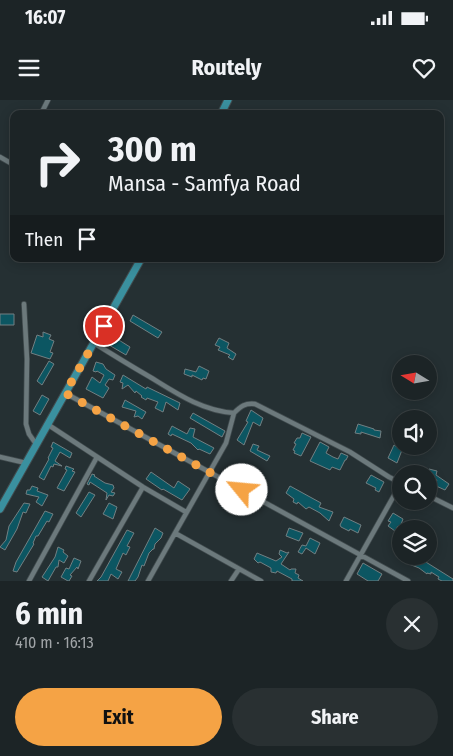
<!DOCTYPE html>
<html lang="en">
<head>
<meta charset="utf-8">
<style>
	body { margin:0; font-family:"Fira Sans Condensed",sans-serif; background:#293032; color:#f1f3f6; height:100vh; display:flex; flex-direction:column; font-size:19px; white-space:nowrap }
	* { box-sizing:border-box; margin:0 }
	p { font-size:16px; color:#a0a4a7 }
	.icon { flex:none; width:28px; height:28px; fill:none; stroke:currentColor; stroke-width:2; stroke-linecap:round; stroke-linejoin:round }
	.map { position:relative; height:481px; overflow:hidden }
	.sheet { display:flex; flex-direction:column; background:#1c2426; flex:1 }
	.sheet>* { flex:none }
	.top-card { position:absolute; left:10px; top:10px; width:434px; height:152px; border-radius:10px; box-shadow:0 2px 12px #0003,0 0 0 1px #3a4143; background:#1c2426; color:#f1f3f6; overflow:hidden }
	.needle { width:32px; rotate:281deg }
	.fabs { position:absolute; left:392px; top:255px; display:grid; gap:10px }
	.fabs a { display:grid; place-items:center; width:45px; height:45px; border-radius:50%; background:#1c2426; box-shadow:0 2px 12px #0003,0 0 0 1px #3a4143; font-size:25px }
	.pin { position:absolute; display:grid; place-items:center; width:42px; height:42px; color:#fff; margin:-21px; border:2px solid #fff; border-radius:50%; box-shadow:0 1px 5px #0007 }
	.me { position:absolute; width:55px; margin:-28px; rotate:298deg; stroke-linejoin:round; filter:drop-shadow(0 0 4px #0008) }
	.turn { display:flex; align-items:center; gap:18px; height:105px; padding:0 15px; font-size:22px }
	.turn .icon { width:65px; height:65px; stroke-width:2.5 }
	.turn b { display:block; font-size:35px; line-height:42px }
	.then { display:flex; align-items:center; height:48px; padding:0 15px; background:#0003; gap:10px; font-size:19px }
	.round { display:grid; place-items:center; flex:none; width:52px; height:52px; border-radius:26px; background:#293032 }
	.overview { display:flex; align-items:center; justify-content:space-between; height:85px; padding:0 15px }
	h1 { font-size:30px; font-weight:700; line-height:38px }
	.action { display:flex; gap:10px; margin-top:auto; padding:10px 15px }
	.action a { flex:1; height:58px; border-radius:30px; background:#f5a345; color:#111; font-size:20px; font-weight:700; line-height:58px; text-align:center }
	.action a+a { background:#293032; color:#f1f3f6 }
	.status { display:flex; justify-content:space-between; align-items:center; height:35px; padding:0 25px; background:#1c2426; direction:ltr }
	.status svg { height:14px; fill:currentColor }
	header { display:flex; justify-content:space-between; align-items:center; height:65px; padding:0 15px; background:#1c2426; font-size:22px; font-weight:700 }
	.map>svg:first-child { display:block }
</style>
</head>
<body>
<div class="status"><b>16:07</b><svg viewBox="0 0 49 12"><path d="M0 12V9h3v3zM5 12V6h3v6zM10 12V3h3v9zM15 12V0h3v12zM26 1h20v11H26zM47 4h2v5h-2z"/></svg></div>
<header><svg class="icon" aria-label="menu" viewBox="0 0 24 24"><path d="M4 6h16M4 12h16M4 18h16"/></svg>Routely<svg class="icon" aria-label="heart" viewBox="0 0 24 24"><path d="M12 20l-8-8c-3-5 5-10 8-4 3-6 11-1 8 4z"/></svg></header>
<div class="map">
<svg width="453" height="481" viewBox="0 0 453 481">
	<rect width="100%" height="100%" fill="#253033"/>
	<!-- building -->
	<path fill="#0c5662" stroke="#727f82" d="M0,214H14V225H0Z
		M133,215L162,232L158,238L130,221Z
		M43,232L51,235L49,239L54,241L50,252L53,253L50,259L31,253L37,235L43,237Z
		M114,237L130,247L126,255L109,245Z
		M219,238L229,243L227,248L236,254L233,260L228,257L230,255L218,250L220,247L215,245Z
		M49,261L54,264L42,285L37,281Z
		M96,262L103,264L106,269L115,275L113,280L109,279L105,285L109,288L103,298L86,289L92,277L100,283L104,275L97,271L96,272L93,271Z
		M199,266L209,271L206,279L203,278L202,280L192,275V277L184,274L185,269L196,272Z
		M123,275L146,289L147,287L180,303L178,310L166,302L163,312L155,308L158,302L147,298L146,300L141,297L142,296L136,291L135,293L128,285L122,289L123,283L120,282Z
		M42,295L49,299L40,315L33,311Z
		M125,300L146,312L142,319L138,316L134,317L136,311L122,307Z
		M251,310L263,318L260,326L253,322L244,345L237,340L248,322L246,321Z
		M193,313L225,331L222,337L190,318Z
		M358,324L374,329V330L381,331L380,338L361,332V334L355,333Z
		M172,326L187,334L190,328L195,329L193,337L214,348L210,354L199,349L198,350L191,343L172,334L171,336L168,334Z
		M302,333L311,337L301,356L294,353L295,351L293,350L296,344L294,343L297,338H300Z
		M53,342L72,353L70,358L60,352L55,361L62,366L54,364L53,367L51,366L44,380L39,377L49,359L48,358L53,348L51,347Z
		M320,342L329,347L326,353L333,357L338,359L341,353L348,356L346,360H345L340,370L332,367L330,370L310,361Z
		M253,344L259,346L257,350L270,356L267,361L250,351Z
		M394,345L402,350L397,363L388,358Z
		M66,366L74,369L72,371L75,372L64,391L57,388L67,370L65,369Z
		M429,369L437,371L436,375L449,384L445,390L434,385L437,380L430,378L428,374Z
		M151,372L174,388L178,381L190,389L182,400L163,389L162,390L146,379Z
		M92,374L95,375L94,376L105,383L113,385L114,388L111,392L115,393L113,396L109,395L106,400L107,393L90,382L89,385L87,384Z
		M371,375L384,382L379,392L375,390L376,388L366,383Z
		M32,386L38,388L37,391L48,395L42,406L36,402L39,397L26,394L27,390H30Z
		M290,386L321,403L319,407L333,412L329,421L320,413L309,407L306,409L298,402L297,404L293,402L294,399L286,393Z
		M89,392L95,395L81,417L76,413Z
		M24,403L30,404L26,413L23,412L17,429L5,450L0,447L6,440L9,426Z
		M109,403L117,407L113,419L103,414Z
		M45,411L53,414L49,422L47,421L38,436H36L33,443L34,444L17,472L13,471L16,462Z
		M393,413L403,419L400,427L398,426L395,431L388,426L391,422L388,421Z
		M344,417L361,425L358,433L350,429L349,431L341,427L340,425Z
		M155,428L163,433L161,438L155,444L154,449H153L149,453L144,466L142,465L138,477L135,481H128Z
		M289,428L303,433L299,441L286,436Z
		M127,430L134,433L127,446L130,447L126,455L123,453L116,469L122,472L118,479L111,474L108,481H97L101,477Z
		M310,438L320,443L315,454L306,448L302,454L298,452L302,445L306,446Z
		M58,447L64,450L63,452L68,456L64,463L59,460L58,467H56L48,481L42,477L55,457Z
		M280,450L287,453L289,452L281,464L290,470L291,469H296L295,473L299,475L298,478L303,481H292V479L277,471L276,473L271,472V468L260,462L258,463L254,459L257,453L276,461L282,457L279,454Z
		M401,456H415L421,459L453,479V481H442L438,479L439,477L431,472V474L427,473V474L419,468L409,464L411,462Z
		M74,458L81,461L78,469L77,467L70,475L72,476L69,481H68L61,477L66,468L69,469Z
		M363,463L382,474L378,481H368L357,474Z"/>
	<g fill="none" stroke-linecap="round" stroke-linejoin="round">
		<!-- street casing -->
		<g stroke="#414b4e" stroke-width="6">
			<path id="street" d="M41,14L48,0
				M0,57L14,65
				M24,204L27,259L26,324L29,334L36,344
				M94,243C113,255 131,266 150,277C176,293 202,311 234,313L226,343L175,433L261,481
				M65,293L408,481
				M234,313C241,306 245,303 255,304L350,352L389,377L401,383
				M47,324L143,387L186,412
				M0,357L26,363
				M429,396L453,408
				M29,481L97,357
				M89,481L143,387
				M148,481L175,433
				M231,481L239,469
				M346,481L401,383"/>
		</g>
		<!-- primary casing -->
		<g stroke="#414b4e" stroke-width="9">
			<path id="primary" d="M221,14L228,0
				M0,409L141,159"/>
		</g>
		<!-- street -->
		<use href="#street" stroke="#6c797c" stroke-width="4.5"/>
		<!-- primary -->
		<use href="#primary" stroke="#3a909f" stroke-width="7"/>
	</g>
	<g fill="none" stroke-linecap="round" stroke-linejoin="round">
		<!-- route -->
		<path stroke="#f5a345" stroke-width="9" stroke-dasharray="0 16.2" d="M104,226L65,293L242,390"/>
	</g>
</svg>
<div class="fabs">
<a><svg class="needle" viewBox="-14 -14 28 28"><path d="M0-13l5 13h-10z" fill="#e53935"/><path d="M0 13l5-13h-10z" fill="#a0a4a7"/></svg></a>
<a><svg class="icon" aria-label="sound" viewBox="0 0 24 24"><path d="M4 9h4l5-4v14l-5-4H4zM17 9q2 3 0 6"/></svg></a>
<a><svg class="icon" aria-label="search" viewBox="0 0 24 24"><circle cx="10" cy="10" r="6"/><path d="M15 15l6 6"/></svg></a>
<a><svg class="icon" aria-label="layers" viewBox="0 0 24 24"><path d="M12 4l9 5-9 5-9-5zM3 14l9 5 9-5"/></svg></a>
</div>
<div class="pin" style="left:104px;top:226px;background:#d93025"><svg class="icon" aria-label="arrive" viewBox="0 0 24 24"><path d="M6 21V4h12l-3 4 3 4H6"/></svg></div>
<svg class="me" style="left:242px;top:390px" viewBox="-20 -20 40 40"><circle r="19" fill="#fff"/><path d="M0-13L10 11 0 6-10 11z" fill="#f5a345"/></svg>
<div class="top-card">
<div class="turn"><svg class="icon" aria-label="right" viewBox="0 0 24 24"><path d="M7 20v-9h11M14 6l5 5-5 5"/></svg><div><b>300 m</b>Mansa - Samfya Road</div></div>
<div class="then">Then<svg class="icon" aria-label="arrive" viewBox="0 0 24 24"><path d="M6 21V4h12l-3 4 3 4H6"/></svg></div>
</div>
</div>
<section class="sheet">
<div class="overview"><div><h1>6 min</h1><p>410 m · 16:13</p></div><a class="round"><svg class="icon" aria-label="close" viewBox="0 0 24 24"><path d="M6 6l12 12M18 6L6 18"/></svg></a></div>
<div class="action"><a>Exit</a><a>Share</a></div>
</section>
</body>
</html>
